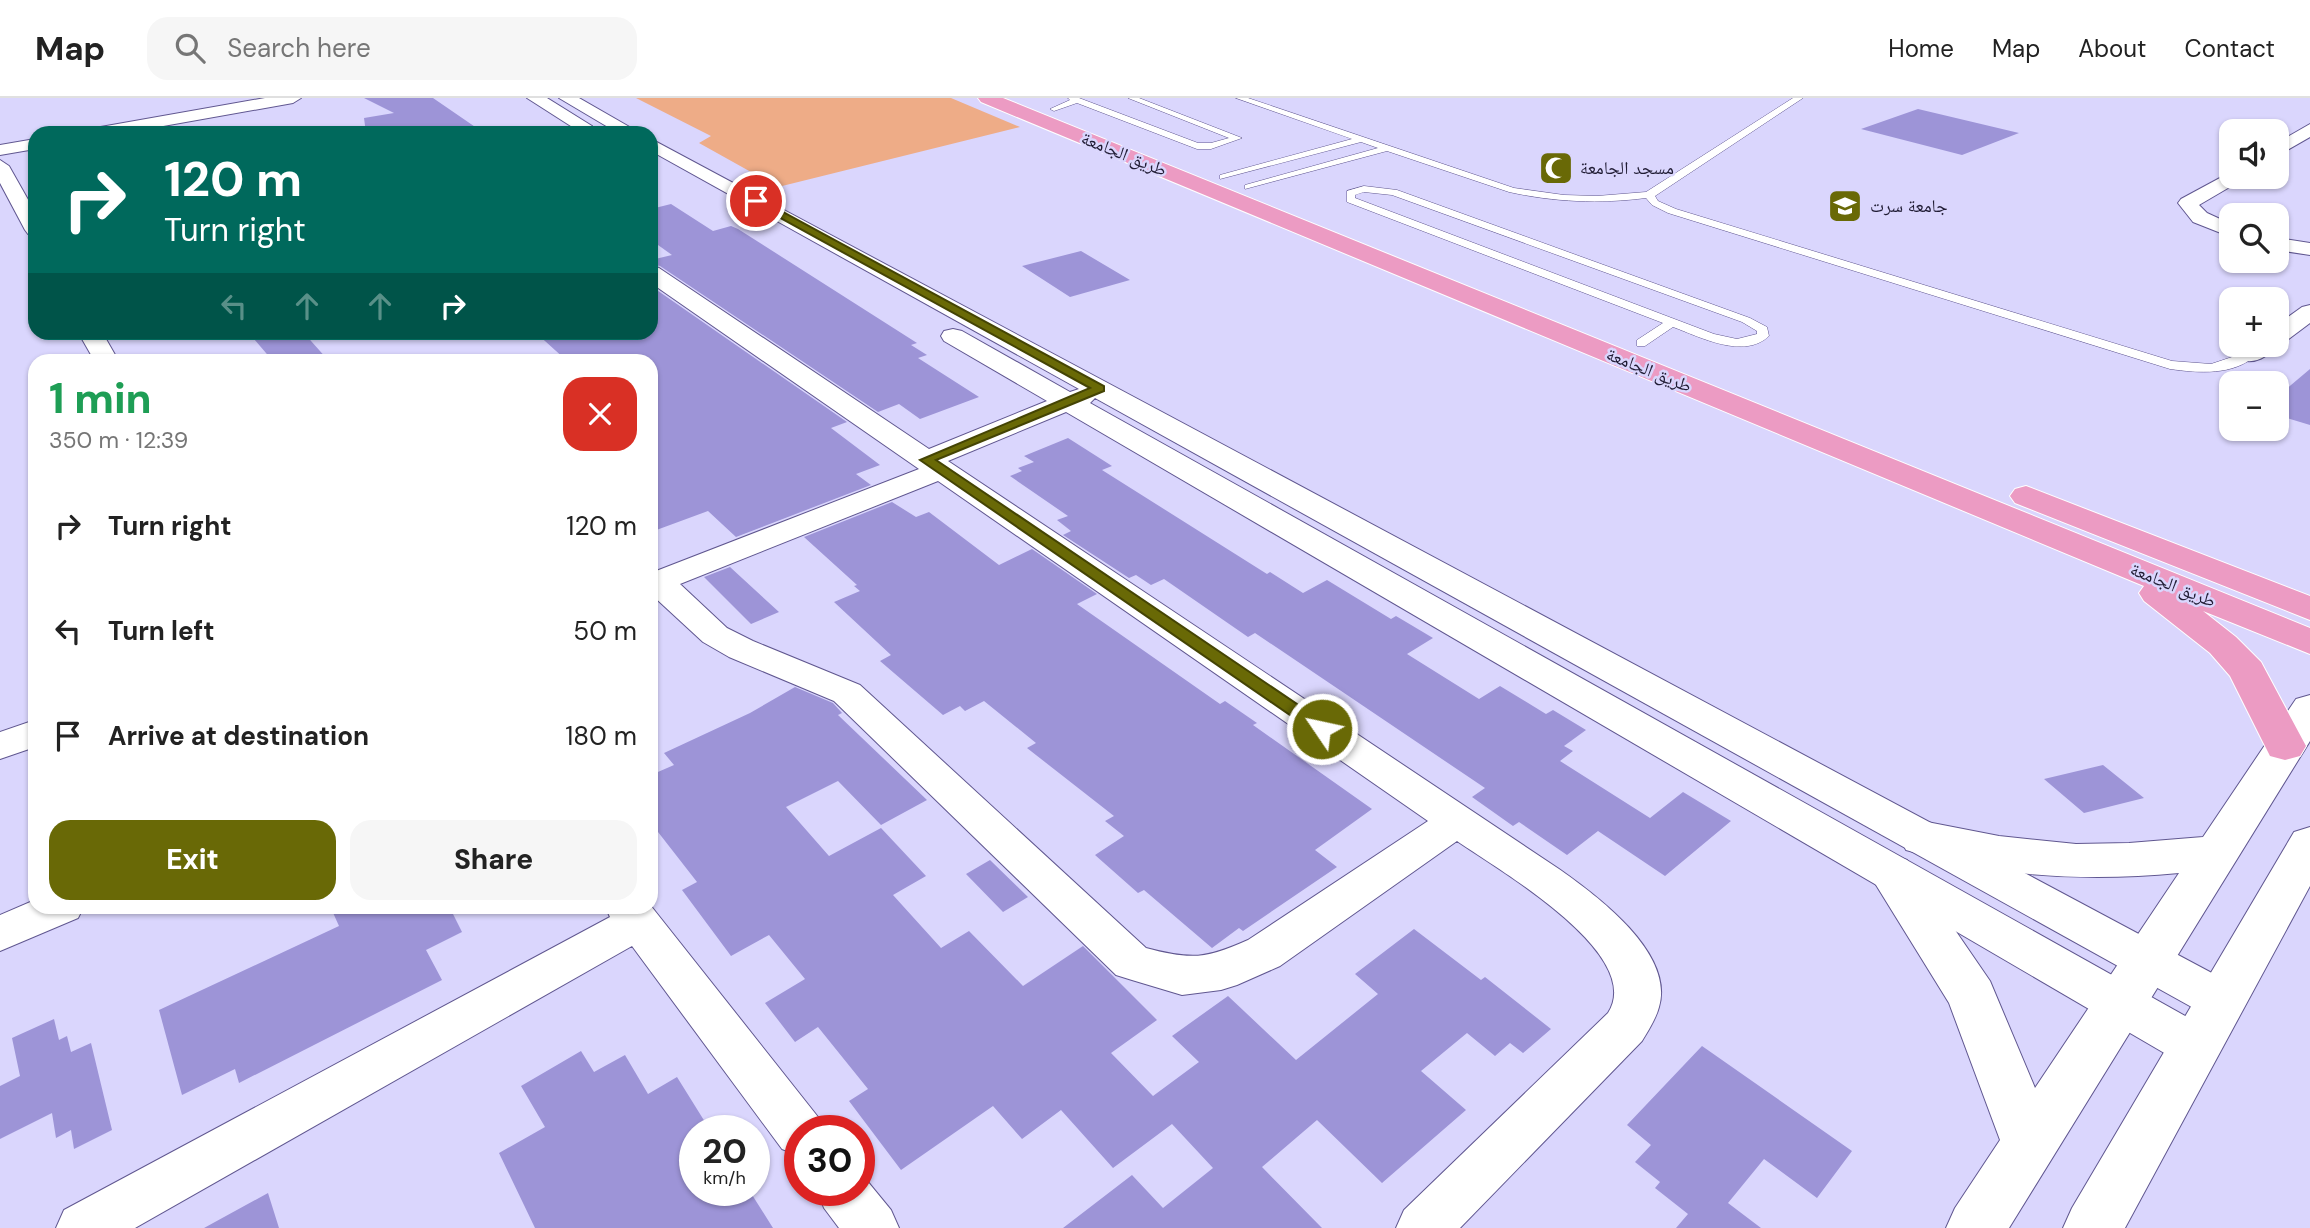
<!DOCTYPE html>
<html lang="en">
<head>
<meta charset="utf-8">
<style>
	body { margin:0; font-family:"DM Sans","Noto Naskh Arabic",sans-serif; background:#f6f6f6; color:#222; height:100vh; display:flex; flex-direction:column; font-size:26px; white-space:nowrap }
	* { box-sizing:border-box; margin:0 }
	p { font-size:23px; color:#767676 }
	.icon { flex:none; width:38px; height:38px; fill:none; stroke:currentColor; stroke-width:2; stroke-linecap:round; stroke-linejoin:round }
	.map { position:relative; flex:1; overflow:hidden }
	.panel { position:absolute; left:28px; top:256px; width:630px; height:560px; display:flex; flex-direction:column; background:#fff; border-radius:21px; box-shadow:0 2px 5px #0004 }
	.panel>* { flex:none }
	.hud { position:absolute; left:28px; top:28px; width:630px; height:214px; border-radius:21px; box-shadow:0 2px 5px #0004; background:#00695c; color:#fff; overflow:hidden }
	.controls { position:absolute; left:2219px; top:21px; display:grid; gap:14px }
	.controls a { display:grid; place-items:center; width:70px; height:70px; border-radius:14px; background:#fff; box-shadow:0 2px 5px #0004; font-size:35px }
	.speed { position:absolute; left:679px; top:1017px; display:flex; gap:14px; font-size:35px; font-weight:700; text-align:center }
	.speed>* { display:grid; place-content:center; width:91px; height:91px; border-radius:50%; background:#fff; box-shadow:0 2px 5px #0004; line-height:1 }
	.speed small { font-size:18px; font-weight:400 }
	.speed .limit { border:10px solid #d22; background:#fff; color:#111 }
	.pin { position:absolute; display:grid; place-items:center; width:60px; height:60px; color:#fff; margin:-30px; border:4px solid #fff; border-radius:50%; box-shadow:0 2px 7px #0007 }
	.me { position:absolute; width:77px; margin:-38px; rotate:304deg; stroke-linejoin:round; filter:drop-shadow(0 0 5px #0008) }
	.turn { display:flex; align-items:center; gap:24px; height:147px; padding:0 21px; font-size:32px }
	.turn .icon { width:91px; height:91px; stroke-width:2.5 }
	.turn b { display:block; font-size:49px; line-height:60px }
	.lanes { display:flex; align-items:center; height:66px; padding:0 21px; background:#0003; justify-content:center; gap:35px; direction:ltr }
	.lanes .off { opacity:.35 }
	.round { display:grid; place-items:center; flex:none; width:74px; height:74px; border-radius:21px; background:#f6f6f6 }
	.head { display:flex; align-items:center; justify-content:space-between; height:119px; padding:0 21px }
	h1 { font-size:42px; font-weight:800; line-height:52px; color:#1e9e55 }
	.primary-button { display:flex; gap:14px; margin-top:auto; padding:14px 21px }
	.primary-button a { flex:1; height:80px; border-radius:21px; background:#696906; color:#fff; font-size:28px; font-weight:800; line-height:80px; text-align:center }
	.primary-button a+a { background:#f6f6f6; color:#222 }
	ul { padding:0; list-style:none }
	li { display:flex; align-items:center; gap:21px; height:105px; padding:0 21px }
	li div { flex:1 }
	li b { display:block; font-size:26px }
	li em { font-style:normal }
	header { display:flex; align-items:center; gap:42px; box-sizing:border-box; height:98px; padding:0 35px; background:#fff; border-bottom:2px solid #e0e0e0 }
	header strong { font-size:33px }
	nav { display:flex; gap:38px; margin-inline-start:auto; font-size:24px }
	.search { width:490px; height:63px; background:#f6f6f6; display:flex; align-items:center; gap:18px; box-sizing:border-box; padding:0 24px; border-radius:21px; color:#767676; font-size:26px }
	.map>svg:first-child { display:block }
</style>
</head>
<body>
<header>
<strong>Map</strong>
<div class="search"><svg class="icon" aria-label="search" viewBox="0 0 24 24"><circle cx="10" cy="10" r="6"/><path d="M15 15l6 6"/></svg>Search here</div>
<nav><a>Home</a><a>Map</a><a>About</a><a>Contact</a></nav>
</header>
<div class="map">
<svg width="2310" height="1130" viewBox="0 0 2310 1130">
	<rect width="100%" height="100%" fill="#dad6fd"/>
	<!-- green -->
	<path fill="#eeac87" d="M636,0H951L1020,29L778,89L699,45L711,38Z"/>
	<!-- building -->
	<path fill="#9d94d7" d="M364,0H433L484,35H366L364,20L394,15Z
		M1918,11L2019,35L1962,57L1861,31Z
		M671,106L713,133L731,128L738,131L917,245L911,247L927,257L918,260L979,299L920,321L899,306L878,314L660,168L651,166V162L672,157L651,142V111Z
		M1081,153L1130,182L1070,199L1022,168Z
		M651,188L847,324L831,330L880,367L856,376L871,387L736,439L708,413L651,434V262H566L535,234H651Z
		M248,234H303L328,262H272Z
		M2310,271V327L2277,317V299Z
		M1068,340L1112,368L1102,372L1267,476L1270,474L1303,495L1327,482L1391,521L1396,518L1433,540L1407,556L1479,601L1500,588L1546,616L1553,612L1586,632L1564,648L1573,653L1560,663L1650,720L1683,694L1731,723L1665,778L1598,733L1567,757L1519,724L1513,728L1472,699L1485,690L1255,535L1248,539L1164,481L1151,487L1136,477L1129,480L1063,437L1071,433L1057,422L1068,418L1010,378L1022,373L1018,370L1034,364L1024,358Z
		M892,404L916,419L929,414L999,467L1032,451L1097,496L1077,506L1220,606L1225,603L1257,625L1253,627L1372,711L1315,752L1337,769L1243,833L1239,830L1212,850L1144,792L1138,795L1095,757L1124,738L1105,723L1114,718L1027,650L1036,645L984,603L965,613L960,608L943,617L880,563L891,557L834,504L860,493L854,488L857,487L804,439Z
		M730,469L779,514L751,526L704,479Z
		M795,589L833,605L842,615L838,617L927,702L881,727L838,683L786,709L829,758L881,730L926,778L893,797L941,850L969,833L1023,888L1083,848L1157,922L1111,955L1153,998L1199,964L1172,938L1228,898L1296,962L1378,896L1355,876L1414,831L1481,882L1485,879L1551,931L1523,955L1510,945L1495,958L1467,935L1421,973L1466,1012L1382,1085L1317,1022L1262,1069L1322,1130H1063L1132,1077L1163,1110L1213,1070L1172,1026L1113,1070L1061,1012L1022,1041L993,1008L901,1072L849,1003L868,991L818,929L795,944L765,905L805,881L769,837L731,858L682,792L697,784L651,725V677L674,667L664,655L750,615Z
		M2103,667L2144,700L2084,715L2044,681Z
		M990,762L1028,799L1003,814L966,776Z
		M330,808H449L462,834L426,852L442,882L239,985L235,971L182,997L159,912L339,828Z
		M54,921L59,942L67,938L71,954L91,945L112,1032L74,1051L71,1032L56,1040L52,1015L0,1041V988L20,978L12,940Z
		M1702,948L1852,1053L1817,1100L1764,1061L1728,1105L1761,1130H1676L1688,1116L1655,1090L1660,1084L1635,1064L1651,1047L1627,1027Z
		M581,953L594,974L625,957L648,996L677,979L710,1032H695V1092H749L773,1130H535L499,1055L545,1029L521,988Z
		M268,1095L279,1130H204Z"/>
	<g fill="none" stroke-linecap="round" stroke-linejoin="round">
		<!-- service casing -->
		<g stroke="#605790" stroke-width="1">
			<path id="service" d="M1068,0H1079L1198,45H1211L1229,40L1128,0H1139L1242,40L1211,51H1197L1077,5L1054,13L1050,11L1070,2Z
				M1236,0H1248L1514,90L1564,97L1597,98L1646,94L1793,0H1803L1655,98L1658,103L1676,111L2172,263L2211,266L2250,253L2256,257C2234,278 2198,275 2170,271L1668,115L1652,107L1646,100C1600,106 1554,104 1509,94L1387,53L1245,91V87L1378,50L1361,44L1220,81V77L1352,41Z
				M1364,88L1397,92L1750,220L1767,229L1769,238C1744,262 1700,239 1673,229L1645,248H1637V242L1663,225L1347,104V93ZM1364,94L1392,97L1742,224L1757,233V236L1737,241L1714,236L1355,100V97Z"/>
		</g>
		<!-- minor casing -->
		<g stroke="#605790" stroke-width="2">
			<path id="minor" d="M265,0H301L293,5L124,35H86L95,30Z
				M527,0H547L592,28L589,32H577Z
				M559,0H579L640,35H618Z
				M2310,26V39L2277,58V45Z
				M35,41V51L0,57V47Z
				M651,41L2238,889L2245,903L2238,917L2222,922L2206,917L1095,300L1090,305L2212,933L2219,948L2212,963L2195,969L2178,963L1066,314L948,363L1559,771C1596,797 1675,855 1659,909C1656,921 1648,933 1642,943L1460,1130H1396L1404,1112L1608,915C1646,856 1497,771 1457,743L1280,868L1237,887L1221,892L1182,897L1132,882L1116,877L834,603L729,559L703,544L651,496V475L919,371L651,185V168L659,170L929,351L1047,303L944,243L941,238L944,233L953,231L962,233L1070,294L1079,291L651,53ZM938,383L1428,723L1248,842C1206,861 1191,862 1146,850L860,587L753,543L727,530L680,486Z
				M0,62L9,68L35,114V138L28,136L25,132L0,85Z
				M2231,74V79H2242L2240,83L2199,107L2207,115L2231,126V139L2193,124L2178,105L2181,101Z
				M2277,140L2310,145V157L2277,152Z
				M2310,207V225L2286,243L2277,245V227L2302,209Z
				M78,234H102L118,262H94Z
				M2248,247H2276C2268,259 2256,266 2241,262L2238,257Z
				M35,622V649L0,661V634Z
				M35,802V808H84L78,820L0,853V817Z
				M605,808H651L818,1019L824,1032H800V1058L782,1051L632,848L135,1130H56L64,1112L610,819Z
				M859,1073L891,1112L899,1130H839L824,1110L817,1092H859Z"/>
		</g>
		<!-- tertiary casing -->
		<g stroke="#605790" stroke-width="2">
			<path id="tertiary" d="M2310,597V643L2009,1130H1946L1955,1110L2000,1042L1949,905L1868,774L1875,762L1891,757L1907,762L1990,883L2035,990L2179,775C2087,784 1995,779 1906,752L1900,740L1906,728L1922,723L1999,738L2076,746L2129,745L2203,739L2296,601Z
				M2310,729V788L2125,1130H2063L2072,1110L2294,734Z"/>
		</g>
		<!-- trunk casing -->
		<g stroke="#fff" stroke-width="2">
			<path id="trunk" d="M978,0H1003L2310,530V556L2203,513L2236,539L2261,564L2306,648L2300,658L2285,662L2270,658L2230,578L2210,555L2144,503L2139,495L2144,488L981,4Z
				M2026,388L2310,498V522L2015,405L2010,398L2015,391Z"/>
		</g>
		<!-- service -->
		<use href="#service" fill="#fff" fill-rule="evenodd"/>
		<!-- minor -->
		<use href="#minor" fill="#fff" fill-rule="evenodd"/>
		<!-- tertiary -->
		<use href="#tertiary" fill="#fff" fill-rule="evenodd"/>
		<!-- trunk -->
		<use href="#trunk" fill="#ec9bc3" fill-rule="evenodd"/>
	</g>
	<!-- route -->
	<path fill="#696906" stroke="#444404" stroke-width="2" d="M753,101H759L1104,288V293L936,362L1328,627L1331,631L1328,635H1316L920,362L1090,290L753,105Z"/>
	<!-- icons -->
	<defs>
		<g id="mosque-square" transform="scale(1.75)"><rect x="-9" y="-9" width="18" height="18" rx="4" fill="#696906" stroke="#dad6fd"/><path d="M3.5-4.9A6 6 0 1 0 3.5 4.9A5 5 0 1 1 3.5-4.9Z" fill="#fff"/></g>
		<g id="university-square" transform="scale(1.75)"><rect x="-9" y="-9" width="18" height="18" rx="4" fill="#696906" stroke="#dad6fd"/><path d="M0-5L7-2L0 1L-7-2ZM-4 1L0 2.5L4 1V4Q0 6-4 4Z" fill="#fff"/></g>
	</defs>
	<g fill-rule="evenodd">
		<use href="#mosque-square" x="1556" y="70"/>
		<use href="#university-square" x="1845" y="108"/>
	</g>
	<g text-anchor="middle" stroke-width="5" stroke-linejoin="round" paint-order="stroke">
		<!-- far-street labels -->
		<g font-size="18" fill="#201c34" stroke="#dad6fd">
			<text transform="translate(1124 56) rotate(22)" y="6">طريق الجامعة</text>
			<text transform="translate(1649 272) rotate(22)" y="6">طريق الجامعة</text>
			<text transform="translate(2173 487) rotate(22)" y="6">طريق الجامعة</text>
		</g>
		<!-- far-poi labels -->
		<g font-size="18" fill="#201c34" stroke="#dad6fd" text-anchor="start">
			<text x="1580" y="76">مسجد الجامعة</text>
			<text x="1870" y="114">جامعة سرت</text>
		</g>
	</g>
</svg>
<div class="controls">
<a><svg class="icon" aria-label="sound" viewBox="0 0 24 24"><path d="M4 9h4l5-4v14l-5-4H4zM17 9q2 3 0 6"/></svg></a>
<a><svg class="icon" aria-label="search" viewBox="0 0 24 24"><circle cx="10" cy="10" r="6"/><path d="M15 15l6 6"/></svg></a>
<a>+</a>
<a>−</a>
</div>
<div class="speed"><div>20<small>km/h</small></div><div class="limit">30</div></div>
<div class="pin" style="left:756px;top:103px;background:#d93025"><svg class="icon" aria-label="arrive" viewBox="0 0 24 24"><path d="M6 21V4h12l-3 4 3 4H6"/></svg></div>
<svg class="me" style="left:1322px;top:631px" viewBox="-20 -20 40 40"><circle r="17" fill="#696906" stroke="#fff" stroke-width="3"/><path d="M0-11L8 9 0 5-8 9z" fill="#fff"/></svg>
<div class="hud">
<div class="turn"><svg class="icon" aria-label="right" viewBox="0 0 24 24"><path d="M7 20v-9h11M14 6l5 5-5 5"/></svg><div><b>120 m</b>Turn right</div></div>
<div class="lanes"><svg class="icon off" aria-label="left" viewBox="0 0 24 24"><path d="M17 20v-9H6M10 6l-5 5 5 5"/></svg><svg class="icon off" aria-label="ahead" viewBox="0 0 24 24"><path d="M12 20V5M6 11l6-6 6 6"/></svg><svg class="icon off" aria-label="ahead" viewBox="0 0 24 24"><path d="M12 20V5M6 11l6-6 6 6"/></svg><svg class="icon" aria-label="right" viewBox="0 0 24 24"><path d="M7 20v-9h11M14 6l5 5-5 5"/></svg></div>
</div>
<section class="panel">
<div class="head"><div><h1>1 min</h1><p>350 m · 12:39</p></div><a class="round" style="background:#d93025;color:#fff"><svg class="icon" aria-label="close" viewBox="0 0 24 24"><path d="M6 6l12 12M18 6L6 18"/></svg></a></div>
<ul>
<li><svg class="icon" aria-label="right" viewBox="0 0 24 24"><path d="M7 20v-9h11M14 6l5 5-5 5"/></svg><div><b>Turn right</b></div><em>120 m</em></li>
<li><svg class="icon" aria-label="left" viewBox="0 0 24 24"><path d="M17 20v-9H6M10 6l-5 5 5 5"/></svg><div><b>Turn left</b></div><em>50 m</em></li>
<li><svg class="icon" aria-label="arrive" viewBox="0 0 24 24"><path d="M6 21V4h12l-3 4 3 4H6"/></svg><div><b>Arrive at destination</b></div><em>180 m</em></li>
</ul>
<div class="primary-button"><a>Exit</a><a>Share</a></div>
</section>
</div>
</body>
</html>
